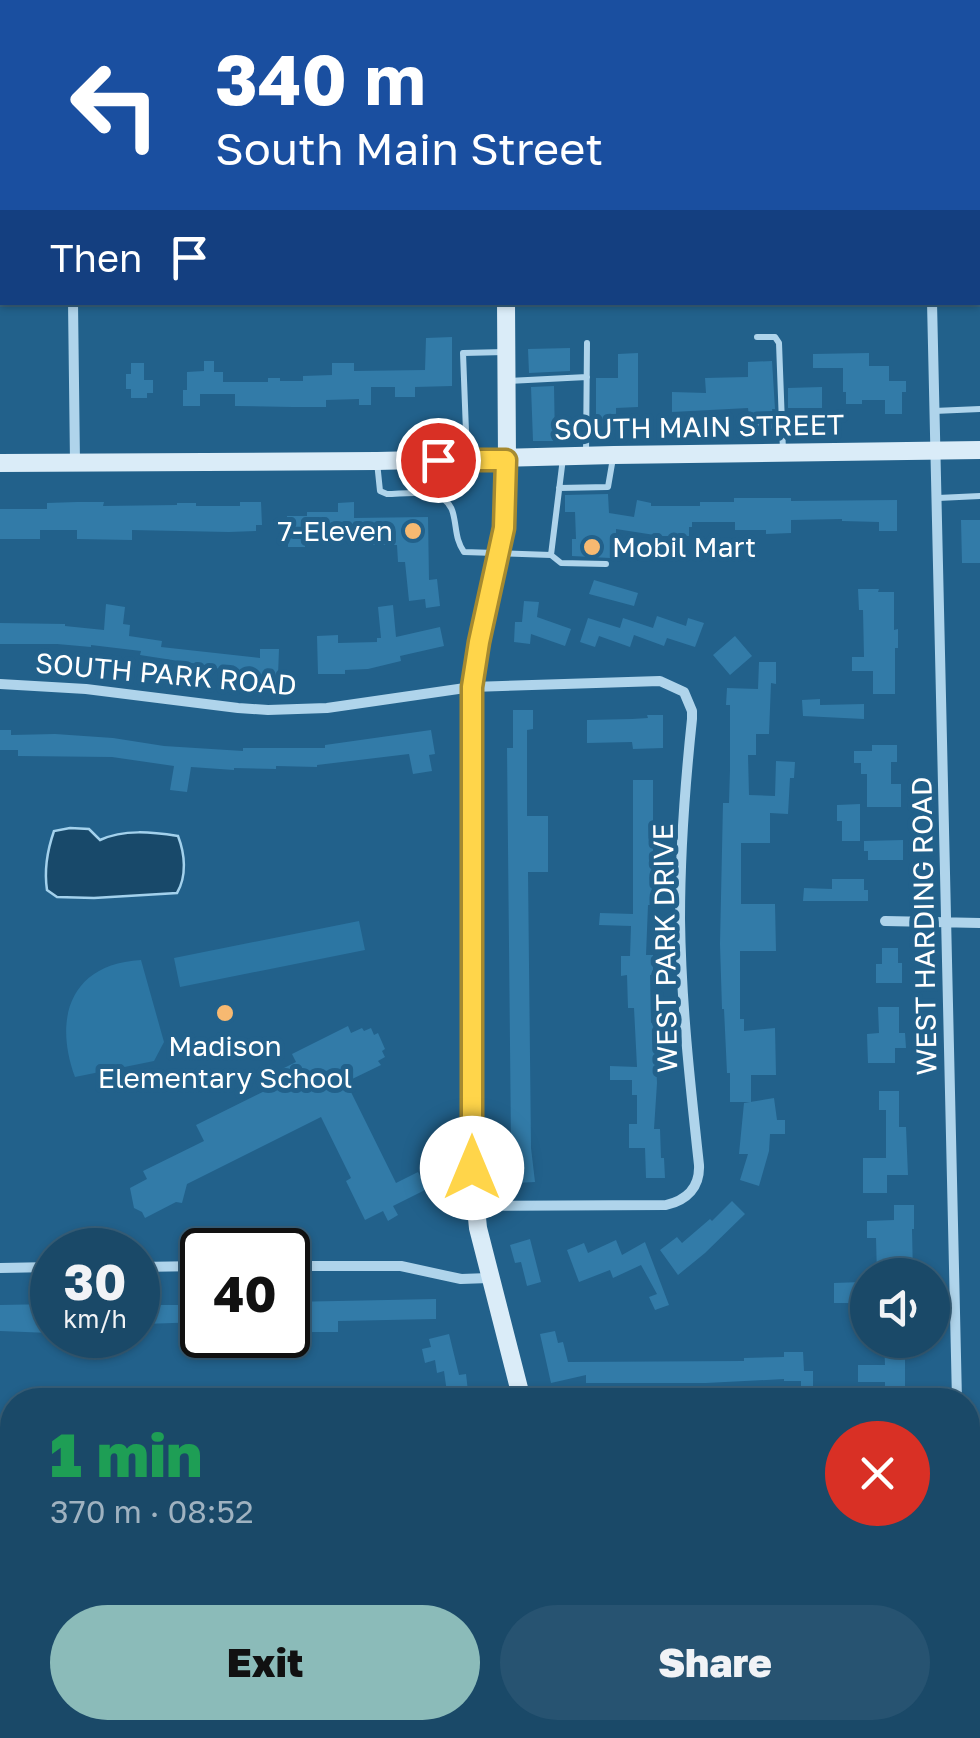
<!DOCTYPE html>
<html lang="en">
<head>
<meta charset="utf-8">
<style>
	body { margin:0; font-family:"Golos Text",sans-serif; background:#275371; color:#f1f3f6; height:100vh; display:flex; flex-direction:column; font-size:38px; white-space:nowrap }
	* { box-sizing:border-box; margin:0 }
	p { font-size:32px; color:#9fb2c0 }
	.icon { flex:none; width:55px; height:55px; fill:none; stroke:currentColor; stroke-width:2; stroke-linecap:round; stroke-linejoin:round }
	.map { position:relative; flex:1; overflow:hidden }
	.details { position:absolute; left:0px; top:1388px; width:980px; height:352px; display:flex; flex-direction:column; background:#1a4968; border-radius:40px 40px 0 0; box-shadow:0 2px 8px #0004,0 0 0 2px #38617c }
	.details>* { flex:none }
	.guide { position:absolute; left:0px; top:0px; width:980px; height:305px; box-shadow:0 2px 8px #0004,0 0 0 2px #38617c; background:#1a4fa0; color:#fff; overflow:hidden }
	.controls { position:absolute; left:850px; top:1258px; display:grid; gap:20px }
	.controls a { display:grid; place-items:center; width:100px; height:100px; border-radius:50%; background:#1a4968; box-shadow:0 2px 8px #0004,0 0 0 2px #38617c; font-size:50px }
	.speed { position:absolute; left:30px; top:1228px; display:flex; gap:20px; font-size:50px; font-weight:700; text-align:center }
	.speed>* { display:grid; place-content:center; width:130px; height:130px; border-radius:50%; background:#1a4968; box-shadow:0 2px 8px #0004,0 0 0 2px #38617c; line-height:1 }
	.speed small { font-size:25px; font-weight:400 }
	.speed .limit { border:5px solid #111; border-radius:15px; background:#fff; color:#111 }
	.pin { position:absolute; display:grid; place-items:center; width:85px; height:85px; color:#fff; margin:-42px; border:5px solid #fff; border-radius:50%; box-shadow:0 2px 10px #0007 }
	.me { position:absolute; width:110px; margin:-55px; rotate:0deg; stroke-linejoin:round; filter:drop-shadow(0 0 8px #0008) }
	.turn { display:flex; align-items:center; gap:35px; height:210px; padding:0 50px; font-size:45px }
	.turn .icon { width:130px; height:130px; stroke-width:2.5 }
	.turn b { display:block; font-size:70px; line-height:85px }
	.then { display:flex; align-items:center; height:95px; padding:0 50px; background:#0003; gap:20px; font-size:38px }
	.round { display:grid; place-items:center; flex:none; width:105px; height:105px; border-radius:52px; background:#275371 }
	.overview { display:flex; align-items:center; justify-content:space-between; height:170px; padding:0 50px }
	h1 { font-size:60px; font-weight:800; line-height:75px; color:#1e9e55 }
	.primary-button { display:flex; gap:20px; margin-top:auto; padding:20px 50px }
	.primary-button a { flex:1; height:115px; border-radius:60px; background:#8bbbb9; color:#111; font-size:40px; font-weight:800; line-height:115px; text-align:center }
	.primary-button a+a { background:#275371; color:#f1f3f6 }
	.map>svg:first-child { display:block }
</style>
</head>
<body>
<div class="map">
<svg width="980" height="1738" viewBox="0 0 980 1738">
	<rect width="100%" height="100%" fill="#22618b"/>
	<!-- green -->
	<path fill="#2c76a3" d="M359,921L365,950L180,987L174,958Z
		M141,960L164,1042L154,1061L75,1077C53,1017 71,964 141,960Z"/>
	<!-- water -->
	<path fill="#18496a" stroke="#a3d1ec" stroke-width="2.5" d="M70,828L89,829L100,840C124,829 152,832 178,836C185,854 187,876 177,893L94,898L57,897L47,890C44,870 47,851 54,831Z"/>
	<!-- building -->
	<path fill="#327ba8" d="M452,337V386L415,387V397H395V387H371V405H359V399L326,400V407H293L235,406V394H200V406H183V390H187V372L204,371V361H214V372H223V382H268V378H280V381H303V376L332,375V363H354V371L425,370L426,338Z
		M570,348V371L529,373L528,349Z
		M638,353V407L616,408V426H596V378H618V354Z
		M869,353V366H889V381H906V392H902V414H885V400H862V404H846V392H843V368H813V354Z
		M772,361L775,409H772L773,416H749L748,408L672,412V392L706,393L705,378L748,377V362Z
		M131,363H144V380H153V393H147V398H131V389H126V374H131Z
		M554,386L555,441H533L531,387Z
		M822,387V408H788V388Z
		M608,494L609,513L634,517L637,500L651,503V506H700V502H734V498H791V501L897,500V531H879V522L842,521V519L791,520V533L766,534V530H735V522H692V527H689V536H661L616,529V539H610V558L572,556V539H576L575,512H565V495Z
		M77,502H104L103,506L177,505V503H196V506H240V502H261L262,525H256V531L229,532L132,530V540L77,539V530H40V539H0V509H47V503Z
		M354,502V518L428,517L429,580L437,579L440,606L426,608L425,599L409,601L405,562H398L397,545H373V534H331V529H305V547H288V535H281V524H287V516H307V512H338V503Z
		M961,520H980V563H962Z
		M594,580L638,593L634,606L589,594Z
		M858,589H879L878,592H894V630L898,629V648H895V694H873V671H852V657H864L863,610H859Z
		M524,601L539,602L537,617L571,629L565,646L531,634L530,644L514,642L515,622H522Z
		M106,604L125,607L123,624L130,625L129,636L162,641L161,647L260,658V649H279L278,676L231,673L232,670L198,666V664L140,655L141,651L91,645V647L57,644H0V623L65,624V626L104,630Z
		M393,605L396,637L440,627L444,646L400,656L401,661L368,669L345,670V674H318L317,636L338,635V643L377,642V638H381L378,607Z
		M657,616L686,626L688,618L704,623L695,647L667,638L664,646L634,635L630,647L599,636L595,647L580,642L588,618L620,628L623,618L653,628Z
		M735,636L752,656L730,675L713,655Z
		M759,662H776V684L771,683L769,734H756V755H748L749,795L775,796L776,761L795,762L794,778H790L788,814L770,813V843H741V904H775L776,951H740V1019H744V1031L775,1028L776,1075H751V1102H730V1073H727L724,1009H722L720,944L723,803H729L730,770V705H726L727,688L758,689Z
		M820,699V705L864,704V719L803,716L802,700Z
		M513,710H533V729L527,730V816H548V872H528L531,1148L535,1182L515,1183L511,1144L507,748H513Z
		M647,715H663V748L633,749L632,742L587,743V720L632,719L648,718Z
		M0,730H11V735L55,734L113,738L164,746L243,751V748H325V745L431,730L435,754L429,755L432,771L413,774L409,754L317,765V767L276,766V769L234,768V770L191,767L187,792L170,790L174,766L112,757L18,756V750H0Z
		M872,745H897V762H891V784H901V807H867V774H861V763H854V751H872Z
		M633,780H653V905H648L646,955H653V975H650L651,1023L654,1022L657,1083L654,1129H660L661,1158H664L665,1178H646L645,1148H629V1124H637V1095H632V1080H610V1066L637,1067L634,1008H628L627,975L621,976V956H630L631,926L599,925L600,913L633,914Z
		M860,804V841H842V821H837V805Z
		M903,840V860H868V851H864V841Z
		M832,879H864V890H868V901H803L804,888L832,889Z
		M882,948H898V963H902V983H876V964H882Z
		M878,1007H899V1033H905L906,1048H895V1063H868L867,1034L879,1033Z
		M348,1026L351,1033L362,1028L364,1031L371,1028L374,1035L378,1033L385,1049L382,1051L385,1057L378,1061L381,1065L346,1082L396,1183L418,1172L427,1189L393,1206L398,1215L388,1221L383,1211L365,1220L346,1181L351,1178L321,1117L187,1184L182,1203L176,1202L145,1218L142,1212L134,1208L130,1188L147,1179L143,1171L204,1141L196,1125L283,1082L278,1071L296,1062L292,1054Z
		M879,1091H899V1127H906L908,1175H887V1193H863V1158H886V1110H879Z
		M774,1098L777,1120H785V1134H770L769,1151L759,1186L740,1180L748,1154H739L744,1103Z
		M732,1201L745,1214L705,1253L678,1275L660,1250L677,1237L682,1243L710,1219L712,1221Z
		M894,1205H914V1229H912L913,1275H877L876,1238H867V1221L894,1220Z
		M530,1239L541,1282L527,1286L521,1262L515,1263L510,1245Z
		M616,1240L622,1255L645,1242L669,1305L655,1310L649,1297L657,1294L641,1265L613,1278L610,1270L579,1282L567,1250L584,1243L588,1253Z
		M862,1282L863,1303H834V1283Z
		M436,1299V1319L338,1321V1332H303V1321H288V1302Z
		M183,1303H202V1322L144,1324V1322H138V1305H183Z
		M52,1304L50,1333L0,1331V1305Z
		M555,1331L558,1343L563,1342L568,1362L744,1361V1358L784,1357V1352H803L804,1371H813V1387H801V1381H784V1379L706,1383H586V1375L551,1383L540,1334Z
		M449,1334L459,1375L466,1374L469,1400H448L444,1371L437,1373L435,1360L425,1363L422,1349L431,1347L429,1339Z
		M884,1341H909V1347H913V1358H905V1396H885V1382H858V1365H885Z"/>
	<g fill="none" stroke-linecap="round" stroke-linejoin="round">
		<!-- lane -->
		<path stroke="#afd4eb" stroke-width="6" d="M757,337H775L779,343L783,451
			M508,381L587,377
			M934,411L980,409
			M752,427L782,425
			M586,454L587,343
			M467,458L463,353L505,352
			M377,462L380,491L387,494C408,494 446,486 453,513C457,528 455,539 464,552L551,555L563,458
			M559,488L608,487L613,458
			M938,498L980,496
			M551,555L561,563L606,564
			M578,1738L581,1728
			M665,1738V1728"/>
		<!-- street -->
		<path stroke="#afd4eb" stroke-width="10" d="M68,0V2
			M322,0V2
			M925,0V2
			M978,163H980
			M73,302L75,463
			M932,302L957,1400
			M0,684L86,689L238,708L268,710L327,708L472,687L660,681L684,692L692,711V719C685,785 680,852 680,919C681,1001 690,1083 699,1165C700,1187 687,1200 666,1205L475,1206
			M885,921L980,923
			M288,1266H401L461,1279L489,1278
			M138,1267L202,1266
			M0,1268L52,1267
			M968,1424L980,1423
			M0,1491H12
			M963,1728V1738
			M8,1738L23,1736L299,1732L318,1738"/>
		<!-- secondary -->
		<path stroke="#daecf8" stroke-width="18" d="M501,0V2
			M506,302L507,459L504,528L479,642L472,687V1168L478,1228L522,1400
			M0,463L377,461L614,455L980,450
			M533,1728V1738"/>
	</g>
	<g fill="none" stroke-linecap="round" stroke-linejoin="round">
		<!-- route casing -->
		<g stroke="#a68a30" stroke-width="25">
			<path id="route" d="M438,460H506L504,528L479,642L472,687V1168"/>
		</g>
		<!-- route -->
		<use href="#route" stroke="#ffd54a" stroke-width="18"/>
	</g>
	<!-- markers -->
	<g fill="#f7b971" stroke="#22618b" stroke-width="4">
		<circle cx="413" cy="531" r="10"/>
		<circle cx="592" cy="547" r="10"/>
		<circle cx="225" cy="1013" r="10"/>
	</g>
	<g text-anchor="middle" stroke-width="10" stroke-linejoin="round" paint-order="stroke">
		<!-- street labels -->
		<g font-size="28" fill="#fff" stroke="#22618b">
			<text transform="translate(699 427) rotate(-1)" y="10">SOUTH MAIN STREET</text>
			<text transform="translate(166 674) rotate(5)" y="10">SOUTH PARK ROAD</text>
			<text transform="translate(924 926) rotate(-91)" y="10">WEST HARDING ROAD</text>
			<text transform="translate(665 948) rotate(-91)" y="10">WEST PARK DRIVE</text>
		</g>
		<!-- poi labels -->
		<g font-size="28" fill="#fff" stroke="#22618b" text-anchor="end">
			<text x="393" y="541">7-Eleven</text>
			<text x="612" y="557" text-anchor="start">Mobil Mart</text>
			<text x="225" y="1056" text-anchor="middle">Madison<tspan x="225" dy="32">Elementary School</tspan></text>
		</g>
	</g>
</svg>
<div class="controls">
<a><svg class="icon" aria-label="sound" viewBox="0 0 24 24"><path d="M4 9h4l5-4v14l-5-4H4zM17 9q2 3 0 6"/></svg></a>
</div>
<div class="speed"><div>30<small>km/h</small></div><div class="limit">40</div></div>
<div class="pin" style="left:438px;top:460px;background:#d93025"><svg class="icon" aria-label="arrive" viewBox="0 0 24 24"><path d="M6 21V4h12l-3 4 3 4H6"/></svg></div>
<svg class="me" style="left:472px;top:1168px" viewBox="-20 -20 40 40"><circle r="19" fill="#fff"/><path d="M0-13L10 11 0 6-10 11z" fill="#ffd54a"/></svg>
<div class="guide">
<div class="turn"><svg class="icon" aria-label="left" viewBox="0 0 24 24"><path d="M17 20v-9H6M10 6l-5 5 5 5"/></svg><div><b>340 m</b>South Main Street</div></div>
<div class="then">Then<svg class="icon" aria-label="arrive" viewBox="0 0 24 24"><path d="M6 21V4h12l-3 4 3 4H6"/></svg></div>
</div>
<section class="details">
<div class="overview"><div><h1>1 min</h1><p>370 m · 08:52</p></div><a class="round" style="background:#d93025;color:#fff"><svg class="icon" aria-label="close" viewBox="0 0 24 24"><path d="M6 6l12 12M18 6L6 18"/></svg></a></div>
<div class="primary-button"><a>Exit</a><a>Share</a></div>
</section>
</div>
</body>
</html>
